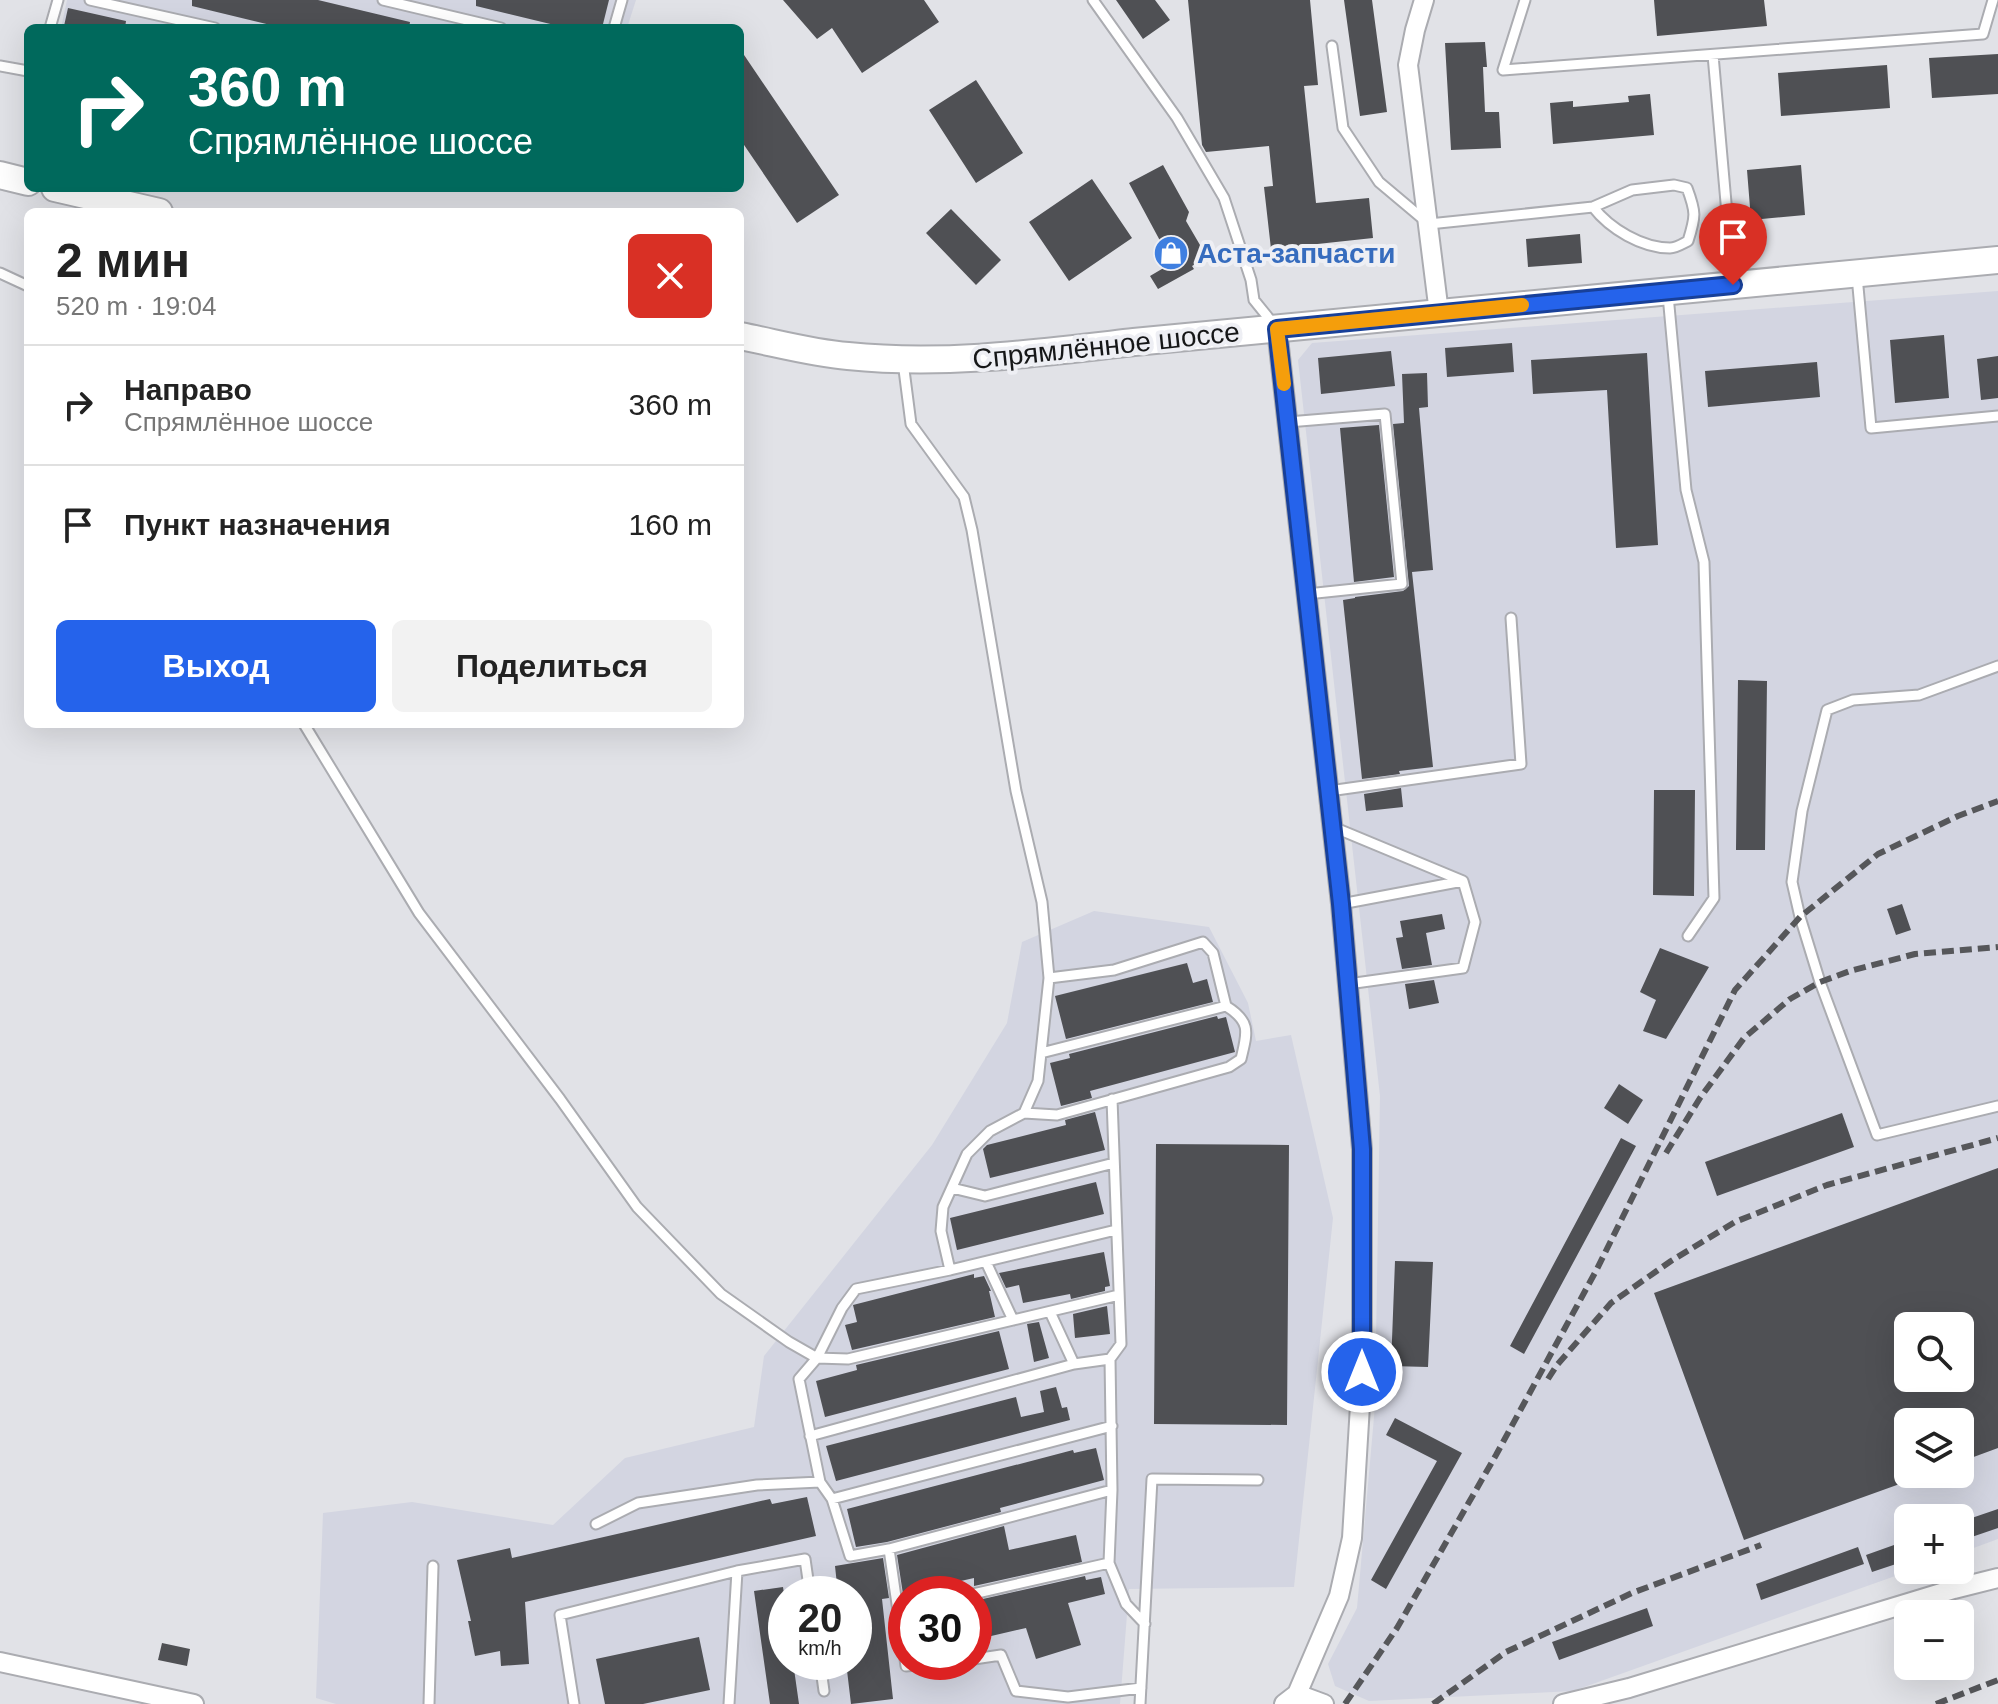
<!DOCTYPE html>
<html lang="ru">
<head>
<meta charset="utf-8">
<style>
	body { margin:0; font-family:Arial,sans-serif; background:#f2f2f2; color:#222; height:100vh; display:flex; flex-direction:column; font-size:30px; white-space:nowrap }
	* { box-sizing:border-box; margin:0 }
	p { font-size:26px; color:#767676 }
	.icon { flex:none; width:44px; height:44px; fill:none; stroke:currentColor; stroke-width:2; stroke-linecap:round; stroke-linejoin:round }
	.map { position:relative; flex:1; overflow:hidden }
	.panel { position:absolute; left:24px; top:208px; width:720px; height:520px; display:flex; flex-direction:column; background:#fff; border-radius:12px; box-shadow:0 8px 32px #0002 }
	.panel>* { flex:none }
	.hud { position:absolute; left:24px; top:24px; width:720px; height:168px; border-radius:12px; box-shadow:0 8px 32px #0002; background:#00695c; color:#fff; overflow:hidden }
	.fabs { position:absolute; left:1894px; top:1312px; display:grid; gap:16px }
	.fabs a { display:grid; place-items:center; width:80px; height:80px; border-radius:12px; background:#fff; box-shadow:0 8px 32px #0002; font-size:40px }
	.speed { position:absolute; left:768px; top:1576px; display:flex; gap:16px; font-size:40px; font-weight:700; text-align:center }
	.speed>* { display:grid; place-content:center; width:104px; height:104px; border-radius:50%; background:#fff; box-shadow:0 8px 32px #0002; line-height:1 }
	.speed small { font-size:20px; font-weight:400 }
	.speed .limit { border:12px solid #d22; background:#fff; color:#111 }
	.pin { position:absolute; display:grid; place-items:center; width:68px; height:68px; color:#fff; margin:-82px -34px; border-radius:50% 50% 50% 0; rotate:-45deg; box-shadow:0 0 8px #0007 }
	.pin .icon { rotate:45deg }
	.me { position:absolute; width:88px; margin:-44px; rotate:0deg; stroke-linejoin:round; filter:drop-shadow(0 0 6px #0008) }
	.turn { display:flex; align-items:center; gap:28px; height:168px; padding:0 32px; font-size:36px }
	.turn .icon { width:104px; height:104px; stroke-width:2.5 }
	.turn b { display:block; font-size:56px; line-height:68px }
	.round { display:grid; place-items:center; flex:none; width:84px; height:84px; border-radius:12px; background:#f2f2f2 }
	.head { display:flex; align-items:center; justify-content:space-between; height:136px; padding:0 32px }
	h1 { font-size:48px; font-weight:800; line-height:60px }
	.action { display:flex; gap:16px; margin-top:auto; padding:16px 32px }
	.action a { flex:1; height:92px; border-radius:12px; background:#2563eb; color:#fff; font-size:32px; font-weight:800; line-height:92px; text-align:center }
	.action a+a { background:#f2f2f2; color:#222 }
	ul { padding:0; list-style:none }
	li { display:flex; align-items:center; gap:24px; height:120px; padding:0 32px; border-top:2px solid #e0e0e0 }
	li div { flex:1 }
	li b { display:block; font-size:30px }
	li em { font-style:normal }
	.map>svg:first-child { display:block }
</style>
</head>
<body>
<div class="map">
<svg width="1998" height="1704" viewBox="0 0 1998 1704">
	<rect width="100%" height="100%" fill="#e1e2e7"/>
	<!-- built -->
	<path fill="#d3d5e1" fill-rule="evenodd" d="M67,0H636L627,28H61Z
		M1998,291V1539L1960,1553V1518H1908V1570H1912L1573,1691L1369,1701L1335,1686L1328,1664L1357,1608L1375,1406L1380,1096L1298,360L1312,343ZM1908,1326H1960V1378H1908ZM1908,1422H1960V1474H1908Z
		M1094,911L1209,927L1248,1003L1256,1041L1291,1035L1333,1218L1294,1587L1129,1589L1120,1704H336L316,1698L323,1513L412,1502L553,1525L625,1458L754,1427L764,1356L932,1145L1007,1023L1022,942ZM786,1594H854V1662H786ZM906,1594H974V1662H906Z"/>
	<!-- building -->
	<path fill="#4f5054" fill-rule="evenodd" d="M192,0H318L410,22L409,28H283L192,6Z
		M476,0H609L602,28H567L476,6Z
		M783,0H924L939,22L862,73L832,28L817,39Z
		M1116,0H1155L1170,20L1143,39Z
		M1188,0H1310L1318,85L1304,86L1316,203L1369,198L1373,238L1271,249L1264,187L1273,186L1269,146L1206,152L1202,145Z
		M1344,0H1372L1387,112L1360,116Z
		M1654,0H1764L1767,26L1657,36Z
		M68,8L126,21L125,28H74L64,26Z
		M1485,42L1487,67H1483L1485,112H1499L1501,148L1451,150L1445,43Z
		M740,49L839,195L797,223L740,139Z
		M1998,54V94L1932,98L1929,58Z
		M1887,65L1890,108L1781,116L1778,73Z
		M976,80L1023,153L976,183L929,110Z
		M1650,94L1654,135L1553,144L1550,103L1573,101V107L1629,102L1628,96Z
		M1163,165L1189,212L1186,221L1207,257L1192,266L1194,269L1158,289L1150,276L1172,263L1129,183Z
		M1801,165L1805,215L1751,220L1747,170Z
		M1092,179L1132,238L1069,281L1029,222Z
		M951,209L1001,260L976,285L926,233Z
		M1580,234L1582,263L1528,267L1526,239Z
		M1944,335L1949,398L1895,403L1890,340Z
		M1512,343L1514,372L1447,377L1445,348Z
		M1391,351L1395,386L1321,394L1318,358Z
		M1647,353L1658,545L1616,548L1607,390L1533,394L1531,360Z
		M1998,356V398L1981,400L1977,359Z
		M1817,362L1820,397L1708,407L1705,371Z
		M1427,373L1428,407L1419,408L1433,570L1412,572L1433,767L1399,771L1400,774L1362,779L1343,600L1355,598V597L1403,591L1409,586L1393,424L1404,423L1402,374Z
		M1379,425L1394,577L1354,582L1340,428Z
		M1738,680L1767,681L1765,850H1736Z
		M1401,788L1403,807L1366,811L1364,794Z
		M1654,790H1695L1694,896L1653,895Z
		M1902,904L1911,930L1896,935L1887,909Z
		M1442,914L1445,929L1426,933L1432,965L1402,969L1396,938L1403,937L1400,921Z
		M1660,948L1709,967L1666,1039L1643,1031L1656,1000L1640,992Z
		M1187,963L1193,983L1207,979L1213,1002L1066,1039L1055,996Z
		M1434,980L1439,1003L1409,1009L1405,984Z
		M1217,1016L1218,1019L1226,1017L1235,1052L1090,1091L1092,1098L1061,1106L1050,1063L1070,1058L1069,1054Z
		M1619,1084L1643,1100L1628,1124L1604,1108Z
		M1095,1112L1105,1150L990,1178L983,1149L987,1145L1066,1125L1065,1120Z
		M1842,1113L1854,1147L1717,1196L1705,1162Z
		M1621,1138L1636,1146L1524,1354L1510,1346Z
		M1156,1144L1289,1145L1287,1425L1154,1424Z
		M1998,1168V1448L1960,1462V1422H1908V1481L1744,1540L1654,1293ZM1908,1326H1960V1378H1908Z
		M1096,1182L1104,1214L957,1250L950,1218Z
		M1104,1252L1110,1286L1105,1287V1291L1071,1299L1070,1294L1023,1303L1019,1285L1006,1288L999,1273Z
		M1395,1261L1433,1262L1428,1367L1391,1366Z
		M974,1274V1278L984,1276L991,1291H989L995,1317L852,1350L845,1325L857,1322L853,1305Z
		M1107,1306L1110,1334L1075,1338L1073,1314Z
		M1039,1322L1049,1358L1034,1362L1027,1324Z
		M999,1331L1009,1369L825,1417L816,1381L857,1370L856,1365Z
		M1056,1387L1062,1408L1067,1407L1070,1420L836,1481L826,1446L1016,1397L1021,1417L1044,1412L1040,1391Z
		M1395,1418L1462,1453L1386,1589L1371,1580L1437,1461L1386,1435Z
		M1096,1448L1104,1480L1000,1508L1001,1512L887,1542L856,1547L847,1509L1073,1450L1074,1453Z
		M807,1497L816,1536L525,1602L529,1664L501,1666L500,1651L475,1656L468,1621H471L457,1560L510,1548L512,1558L770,1499L772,1504Z
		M1998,1509V1528L1960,1541V1522Z
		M1004,1526L1009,1550L1076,1535L1082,1562L974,1586V1578L903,1594L897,1555Z
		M1908,1540V1560L1872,1572L1866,1555Z
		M1858,1547L1864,1564L1761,1600L1756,1584Z
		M883,1558L889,1598L882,1599L893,1699L851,1704L846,1662H854V1594H838L835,1566Z
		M1085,1576L1086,1580L1101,1577L1105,1594L1068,1603L1081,1645L1036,1659L1026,1628L974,1640V1601Z
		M783,1587L786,1607V1662H793L799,1704H770L754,1591Z
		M1647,1608L1653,1626L1559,1660L1552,1642Z
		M699,1637L710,1690L643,1704H605L596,1659Z
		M162,1643L190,1649L187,1666L158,1660Z"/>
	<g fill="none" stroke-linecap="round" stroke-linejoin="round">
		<!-- lane casing -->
		<g stroke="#abacb1" stroke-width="13">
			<path id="lane" d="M90,0L215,28
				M383,0L501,28
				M1093,0L1177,118L1224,198L1251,280L1254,300L1275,326
				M1525,0L1503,70L1983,34L1993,0
				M50,28L58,0
				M614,28L622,0
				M1332,46L1343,128L1379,182L1429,224L1593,207L1632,190L1674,185L1687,188C1696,212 1696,216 1688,241C1682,244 1676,248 1670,248C1642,248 1610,229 1593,207
				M1713,55L1733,282
				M0,66L28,71
				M0,273L28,286
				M1857,276L1871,428L1998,416
				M1668,295L1686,490L1704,562L1714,898L1688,936
				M903,362L911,424L964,497L972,530L1016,791L1042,902L1049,978L1038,1081L1024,1113L990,1131L967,1154L943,1207L941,1231L950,1270
				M1288,422L1385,414L1402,584L1307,594
				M1998,666L1919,695L1853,700L1827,710L1802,811L1792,882L1800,917L1820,982L1877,1135L1998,1106
				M304,724L419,913L560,1099L637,1207L721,1294L789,1342L817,1358L848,1359L1119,1295
				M1329,791L1521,764L1511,618
				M1333,827L1463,881L1475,922L1463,968L1348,984
				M1341,904L1463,881
				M1041,1053L1226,1006
				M1112,1099L1121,1344L1110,1359L1112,1490L1109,1563L1126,1604L1145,1624
				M1024,1113L1057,1115L1229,1067L1241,1059C1247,1033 1252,1022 1226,1006L1213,953L1203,942L1114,970L1049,978
				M952,1188L985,1196L1114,1163
				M986,1262L1013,1320
				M1050,1312L1074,1364
				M810,1436L1074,1364L1110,1359
				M1112,1490L889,1549L850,1556L832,1499L820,1482L799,1379L817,1358L842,1308L856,1289L950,1270L1116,1230
				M832,1499L1112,1426
				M596,1524L638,1503L757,1485L820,1482
				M889,1549L906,1666L949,1662
				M973,1594L1109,1563
				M974,1659L1001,1655L1016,1691L1068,1697L1141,1688
				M820,1662L824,1691
				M429,1704L433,1566
				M574,1704L560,1615L737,1571L805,1559L810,1594
				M729,1704L737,1571
				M1140,1704L1152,1479L1258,1480"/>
		</g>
		<!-- street casing -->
		<g stroke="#abacb1" stroke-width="22">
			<path id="street" d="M1424,0L1415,30L1408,65L1439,313
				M1277,329L1341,904L1362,1149V1372L1352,1538L1339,1596L1297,1694L1284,1704
				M0,1662L194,1704
				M1297,1694L1324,1704
				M1563,1704L1629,1688L1954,1589L1998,1578"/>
		</g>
		<!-- secondary casing -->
		<g stroke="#abacb1" stroke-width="30">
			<path id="secondary" d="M0,175L28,182
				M55,188L159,212
				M740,336C776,343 812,353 848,356C944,366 1039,353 1134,342L1998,260"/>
		</g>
		<!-- lane -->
		<use href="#lane" stroke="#fff" stroke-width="9"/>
		<!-- street -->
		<use href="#street" stroke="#fff" stroke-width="18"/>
		<!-- secondary -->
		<use href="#secondary" stroke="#fff" stroke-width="26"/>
		<!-- rail -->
		<path stroke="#56575a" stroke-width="6" stroke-dasharray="12 6" stroke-linecap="butt" d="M1666,1153L1700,1098L1744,1038L1790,999L1820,982L1850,971L1915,954L1998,947
			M1548,1379L1557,1365L1611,1303L1671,1261L1735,1222L1827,1185L1998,1138
			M1345,1704L1397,1628L1496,1455L1597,1269L1735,990L1800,917L1878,854L1958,816L1998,801
			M1433,1704L1506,1652L1632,1593L1761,1545
			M1936,1704L1998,1680"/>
	</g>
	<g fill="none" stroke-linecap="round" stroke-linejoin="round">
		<!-- route casing -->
		<g stroke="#184099" stroke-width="20">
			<path id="route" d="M1362,1372V1149L1341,904L1277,329L1733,285"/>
		</g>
		<!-- route -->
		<use href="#route" stroke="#2563eb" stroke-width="14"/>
		<!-- slow -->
		<path stroke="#f59e0b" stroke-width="14" d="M1284,384L1277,329L1522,305"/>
	</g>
	<!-- icons -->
	<defs>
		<g id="shop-disc" transform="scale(1.8)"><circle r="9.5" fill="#3f7fe0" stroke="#eeeff4"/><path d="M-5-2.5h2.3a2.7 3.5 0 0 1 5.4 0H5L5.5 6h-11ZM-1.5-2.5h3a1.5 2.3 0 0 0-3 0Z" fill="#fff"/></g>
	</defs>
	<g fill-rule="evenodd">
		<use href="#shop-disc" x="1171" y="253"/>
	</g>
	<g text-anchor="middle" stroke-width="8" stroke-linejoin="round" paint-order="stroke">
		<!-- shop labels -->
		<g font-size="28" font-weight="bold" fill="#366cbe" stroke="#eeeff4" text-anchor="start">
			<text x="1197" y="263">Аста-запчасти</text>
		</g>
		<!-- street labels -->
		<g font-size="28" fill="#161718" stroke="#eeeff4">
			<text transform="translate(1106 345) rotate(-6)" y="10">Спрямлённое шоссе</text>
		</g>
	</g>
</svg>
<div class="fabs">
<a><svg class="icon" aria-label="search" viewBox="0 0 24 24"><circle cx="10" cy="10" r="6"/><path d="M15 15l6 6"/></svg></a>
<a><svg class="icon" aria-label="layers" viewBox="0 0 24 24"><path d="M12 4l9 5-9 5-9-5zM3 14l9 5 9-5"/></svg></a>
<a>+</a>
<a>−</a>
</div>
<div class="speed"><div>20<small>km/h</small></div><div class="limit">30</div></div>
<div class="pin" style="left:1733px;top:285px;background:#d93025"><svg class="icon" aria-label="arrive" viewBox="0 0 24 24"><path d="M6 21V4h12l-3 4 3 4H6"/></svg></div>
<svg class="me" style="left:1362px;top:1372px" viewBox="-20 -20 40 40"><circle r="17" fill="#2563eb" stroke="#fff" stroke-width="3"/><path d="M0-11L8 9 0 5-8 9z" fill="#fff"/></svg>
<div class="hud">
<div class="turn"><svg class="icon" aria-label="right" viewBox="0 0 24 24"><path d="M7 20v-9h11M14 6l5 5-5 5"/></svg><div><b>360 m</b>Спрямлённое шоссе</div></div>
</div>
<section class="panel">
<div class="head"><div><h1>2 мин</h1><p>520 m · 19:04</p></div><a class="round" style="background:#d93025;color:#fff"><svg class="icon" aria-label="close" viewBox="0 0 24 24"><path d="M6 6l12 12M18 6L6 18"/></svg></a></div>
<ul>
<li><svg class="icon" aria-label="right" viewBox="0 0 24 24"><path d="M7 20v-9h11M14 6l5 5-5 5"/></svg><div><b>Направо</b><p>Спрямлённое шоссе</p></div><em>360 m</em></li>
<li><svg class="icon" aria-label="arrive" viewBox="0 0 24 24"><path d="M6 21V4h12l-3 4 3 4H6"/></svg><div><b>Пункт назначения</b></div><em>160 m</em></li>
</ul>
<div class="action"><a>Выход</a><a>Поделиться</a></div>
</section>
</div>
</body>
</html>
